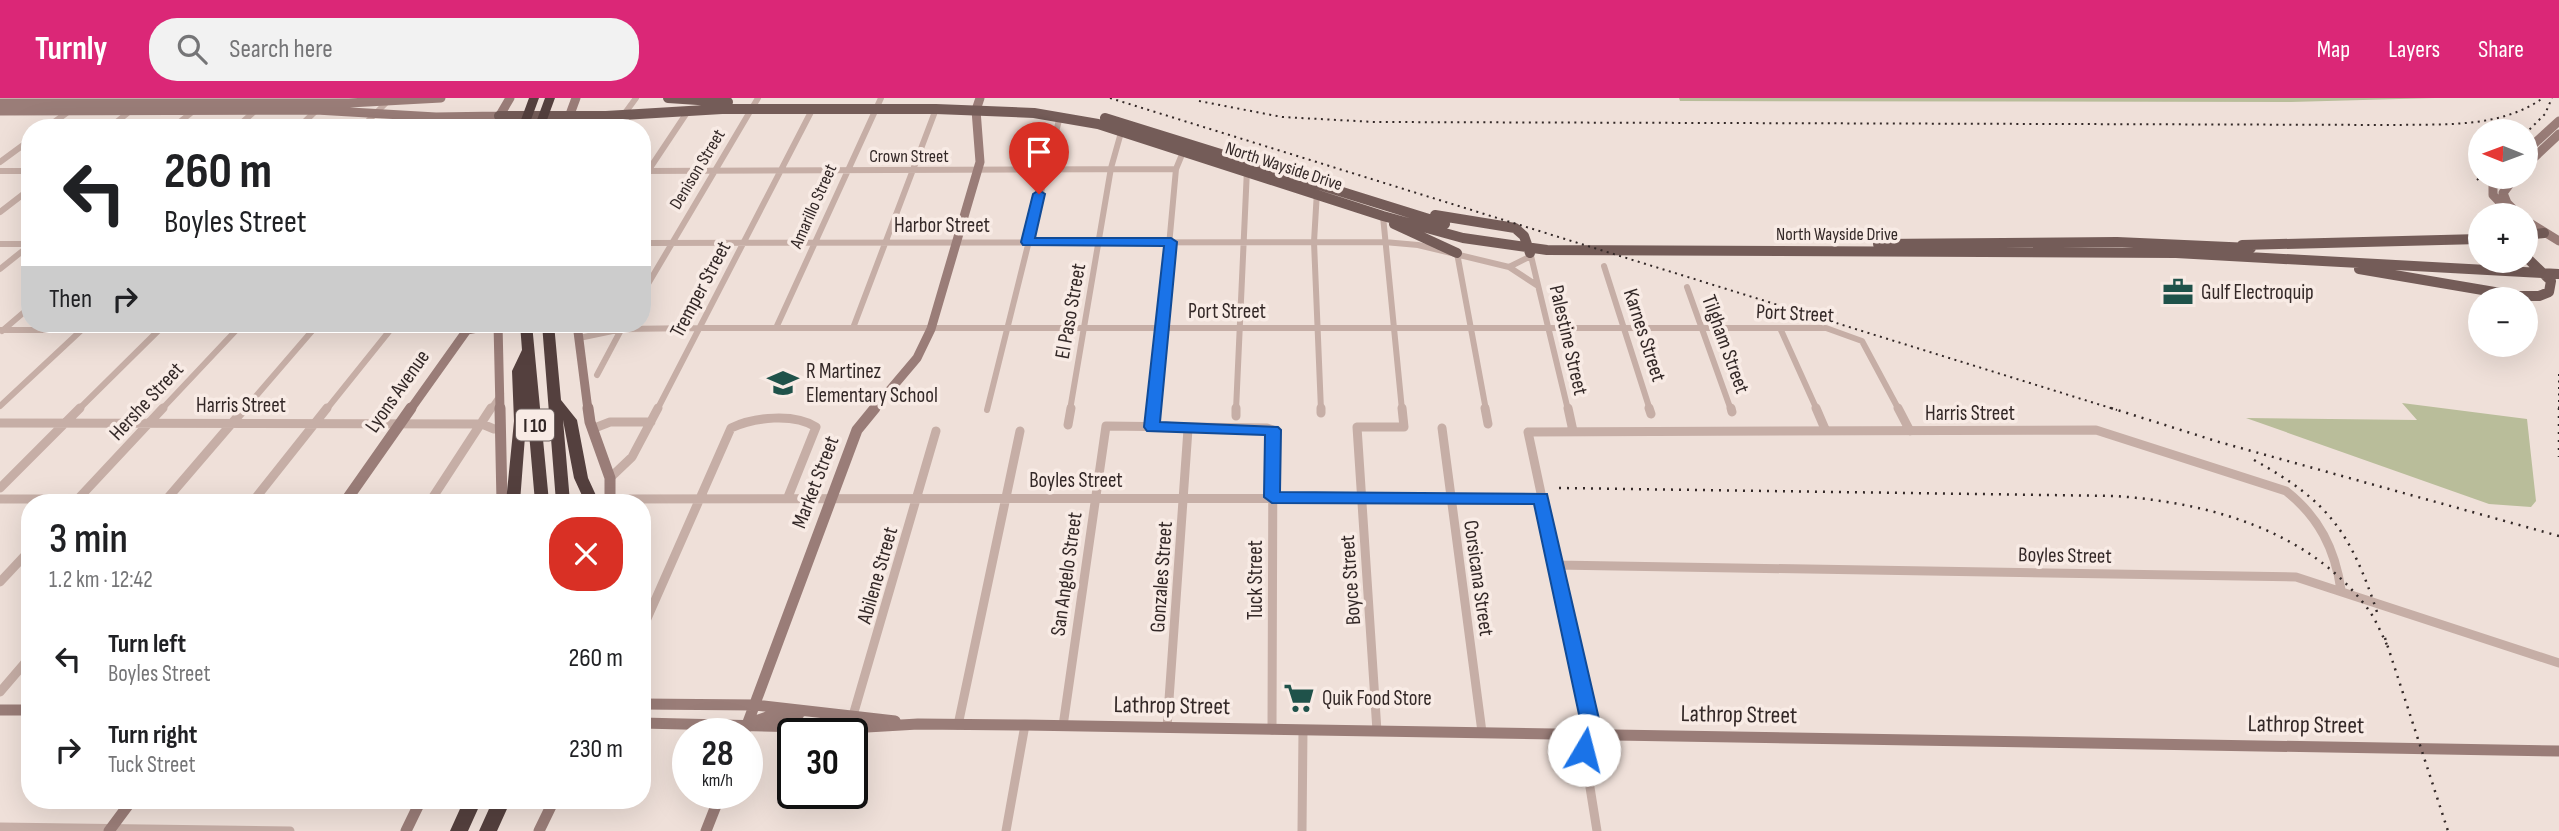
<!DOCTYPE html>
<html lang="en">
<head>
<meta charset="utf-8">
<style>
	body { margin:0; font-family:"Sofia Sans Condensed",sans-serif; background:#f2f2f2; color:#202124; height:100vh; display:flex; flex-direction:column; font-size:26px; white-space:nowrap }
	* { box-sizing:border-box; margin:0 }
	p { font-size:23px; color:#757577 }
	.icon { flex:none; width:38px; height:38px; fill:none; stroke:currentColor; stroke-width:2; stroke-linecap:round; stroke-linejoin:round }
	.map { position:relative; flex:1; overflow:hidden }
	.drawer { position:absolute; left:21px; top:396px; width:630px; height:315px; display:flex; flex-direction:column; background:#fff; border-radius:28px; box-shadow:0 7px 28px #0002 }
	.drawer>* { flex:none }
	.top-card { position:absolute; left:21px; top:21px; width:630px; height:214px; border-radius:28px; box-shadow:0 7px 28px #0002; background:#fff; color:#202124; overflow:hidden }
	.needle { width:46px; rotate:271deg }
	.tools { position:absolute; left:2468px; top:21px; display:grid; gap:14px }
	.tools a { display:grid; place-items:center; width:70px; height:70px; border-radius:50%; background:#fff; box-shadow:0 7px 28px #0002; font-size:35px }
	.speed { position:absolute; left:672px; top:620px; display:flex; gap:14px; font-size:35px; font-weight:700; text-align:center }
	.speed>* { display:grid; place-content:center; width:91px; height:91px; border-radius:50%; background:#fff; box-shadow:0 7px 28px #0002; line-height:1 }
	.speed small { font-size:18px; font-weight:400 }
	.speed .limit { border:4px solid #111; border-radius:10px; background:#fff; color:#111 }
	.pin { position:absolute; display:grid; place-items:center; width:60px; height:60px; color:#fff; margin:-72px -30px; border-radius:50% 50% 50% 0; rotate:-45deg; box-shadow:0 0 7px #0007 }
	.pin .icon { rotate:45deg }
	.me { position:absolute; width:77px; margin:-38px; rotate:8deg; stroke-linejoin:round; filter:drop-shadow(0 0 5px #0008) }
	.turn { display:flex; align-items:center; gap:24px; height:147px; padding:0 28px; font-size:32px }
	.turn .icon { width:91px; height:91px; stroke-width:2.5 }
	.turn b { display:block; font-size:49px; line-height:60px }
	.then { display:flex; align-items:center; height:66px; padding:0 28px; background:#0003; gap:14px; font-size:26px }
	.round { display:grid; place-items:center; flex:none; width:74px; height:74px; border-radius:28px; background:#f2f2f2 }
	.headline { display:flex; align-items:center; justify-content:space-between; height:119px; padding:0 28px }
	h1 { font-size:42px; font-weight:600; line-height:52px }
	ul { padding:0; list-style:none }
	li { display:flex; align-items:center; gap:21px; height:91px; padding:0 28px }
	li div { flex:1 }
	li b { display:block; font-size:26px }
	li em { font-style:normal }
	header { display:flex; align-items:center; gap:42px; box-sizing:border-box; height:98px; padding:0 35px; background:#db2777; color:#fff }
	header strong { font-size:33px }
	nav { display:flex; gap:38px; margin-inline-start:auto; font-size:24px }
	.search { width:490px; height:63px; background:#f2f2f2; display:flex; align-items:center; gap:18px; box-sizing:border-box; padding:0 24px; border-radius:28px; color:#757577; font-size:26px }
	.map>svg:first-child { display:block }
</style>
</head>
<body>
<header>
<strong>Turnly</strong>
<div class="search"><svg class="icon" aria-label="search" viewBox="0 0 24 24"><circle cx="10" cy="10" r="6"/><path d="M15 15l6 6"/></svg>Search here</div>
<nav><a>Map</a><a>Layers</a><a>Share</a></nav>
</header>
<div class="map">
<svg width="2559" height="733" viewBox="0 0 2559 733">
	<rect width="100%" height="100%" fill="#efe0d9"/>
	<!-- green -->
	<path fill="#b9bd9a" d="M1679,0H2435L2291,4L1680,3Z
		M2402,305L2527,321L2536,403L2531,409L2489,406L2246,320L2417,322Z"/>
	<g fill="none" stroke-linecap="round" stroke-linejoin="round">
		<!-- street-far1 -->
		<path stroke="#c6aea6" stroke-width="6" d="M46,30L72,11
			M109,30L134,10
			M172,30L196,11
			M236,30L257,11
			M298,30L320,9
			M361,30L391,0
			M425,30L436,19
			M614,30L636,0
			M0,64L30,42
			M0,73H30
			M642,73L1176,71
			M642,82L688,13
			M1317,93L1314,144L1321,312
			M0,114L30,91
			M1383,118L1402,312
			M642,145L1384,144L1418,147L1509,169L1531,158L1568,312
			M0,146H30
			M1457,155L1486,312
			M1604,168L1650,312
			M1509,169L1538,188
			M0,171L30,147
			M1687,189L1731,312
			M642,196L758,0
			M776,230L881,0
			M853,230L936,11
			M1780,230L1817,312
			M0,232H467
			M2,233L30,209
			M579,240L622,231L699,230H1826L1862,243L1899,312
			M597,277L622,230
			M0,308L88,226
			M78,312L165,226
			M161,312L242,226
			M244,312L318,226
			M326,312L395,226
			M490,312L501,296
			M657,312L812,12
			M987,312L1060,18
			M1070,312L1111,70L1122,31
			M1154,312L1176,71L1183,54
			M1236,312L1247,71"/>
		<!-- street -->
		<path stroke="#c6aea6" stroke-width="9" d="M1321,310V315
			M1485,310L1488,326
			M1568,310L1573,333
			M1649,310L1651,316
			M1731,310L1732,314
			M1816,310L1825,331
			M1898,310L1910,333
			M1236,318V310
			M0,325L482,326L494,331
			M1068,327L1071,310
			M1152,329L1154,310
			M1442,330L1482,634
			M592,331L610,324H651
			M610,380L632,359L658,310
			M0,390L80,310
			M0,401H502
			M610,401L1541,400
			M77,402L163,310
			M166,402L245,310
			M254,402L327,310
			M431,402L491,310
			M1556,467L2296,479L2559,565
			M0,484L30,452
			M642,532L731,330C754,319 794,315 816,329L788,399
			M0,594L30,559
			M852,621L936,333
			M958,627L1020,333
			M1063,628L1106,328L1267,330L1273,332L1272,632
			M1167,630L1188,331
			M1377,633L1357,329H1404L1402,310
			M0,729L290,733
			M1006,733L1025,627
			M1302,733L1303,632
			M1597,733L1584,652L1589,621L1528,334L2096,332L2286,393C2319,419 2335,451 2341,492"/>
		<!-- secondary-far1 -->
		<path stroke="#9a7d78" stroke-width="9" d="M0,5H349L441,0
			M0,13L316,12L436,19L499,18
			M480,19L489,22L493,30L529,24L565,30
			M496,24L510,0
			M566,27L576,0
			M2525,54L2559,23
			M2525,68L2559,36
			M2501,79L2493,88V97L2512,117
			M2515,79L2503,95L2507,105L2519,117
			M2525,122L2559,143
			M498,226L500,312
			M577,226L588,312
			M410,312L467,232L498,226
			M873,312L917,260L931,231L980,64L976,12L980,0"/>
		<!-- secondary -->
		<path stroke="#9a7d78" stroke-width="11" d="M500,310L502,404
			M588,310L590,324L610,380V404
			M345,404L411,310
			M642,606L755,607L895,623
			M0,612H30
			M753,624L767,619L799,616
			M642,625L850,630L918,626L1025,627L2559,653
			M744,635L857,332L875,310
			M109,733L132,702
			M406,733L421,702
			M539,733L554,702
			M706,733L721,695"/>
		<!-- primary -->
		<path stroke="#745c58" stroke-width="10" d="M668,0L728,4
			M499,18H606L722,11H936L1034,15L1098,26L1383,118L1463,140L1547,152L2176,155L2559,176
			M1105,20L1445,126
			M1435,117L1515,130L1524,138L1530,155
			M1394,126L1457,155
			M2525,137L2544,135
			M1878,146L2117,144L2251,150
			M2242,147L2480,141
			M2359,171L2518,198H2539L2549,194L2551,183L2525,158"/>
		<!-- highway -->
		<path fill="#54403e" fill-rule="evenodd" d="M529,0H539L528,30H518Z
			M545,0H555L544,30H534Z
			M520,226H532L549,404H535L527,312L520,404H506L514,323L512,273L522,252Z
			M542,226H554L561,302L577,322L588,380L599,404H585L574,380L563,322L570,404H556Z
			M464,702H482L468,733H450Z
			M493,702H511L497,733H479Z"/>
		<!-- rail-far1 -->
		<path stroke="#332827" stroke-width="2" stroke-dasharray="2 4.5" stroke-linecap="butt" d="M1110,0L2117,312
			M1199,3L1282,19L1375,24L2396,27C2445,26 2501,30 2543,0
			M2525,36L2545,16L2552,0
			M2477,82L2480,79
			M2559,276V312"/>
		<!-- rail -->
		<path stroke="#332827" stroke-width="2.5" stroke-dasharray="2 6" stroke-linecap="butt" d="M2111,310L2219,344L2559,438
			M2559,310V359
			M2254,362C2330,404 2351,435 2378,517
			M1559,390L2116,398C2210,405 2309,432 2368,511C2376,522 2382,537 2388,549
			M2385,540L2448,733"/>
	</g>
	<!-- route -->
	<path fill="#1a73e8" stroke="#114b97" stroke-width="2" d="M1039,92L1045,96L1035,140H1171L1177,144L1160,324L1278,329L1281,332L1280,394L1547,396L1599,621L1591,658L1584,660L1577,658L1574,652L1580,621L1534,406L1272,405L1264,399L1265,337L1147,333L1144,329L1164,148L1023,147L1021,144L1033,96Z"/>
	<!-- icons -->
	<defs>
		<g id="office-bare" transform="scale(2.415)"><path d="M-6-3h4V-5.5h4V-3h4V5H-6ZM-1-4.5V-3h2v-1.5ZM-6 0V1H6V0Z" fill="#1f524a" stroke="#f8ebe5" stroke-width="2.5" paint-order="stroke"/></g>
		<g id="school-bare" transform="scale(2.415)"><path d="M0-5L7-2L0 1L-7-2ZM-4 1L0 2.5L4 1V4Q0 6-4 4Z" fill="#1f524a" stroke="#f8ebe5" stroke-width="2.5" paint-order="stroke"/></g>
		<g id="supermarket-bare" transform="scale(2.415)"><path d="M-6-5.5h2.5l.6 2H6L4.5 2H-2.5L-4.4-4H-6ZM-1.5 3.2a1.3 1.3 0 1 0 .1 0ZM3 3.2a1.3 1.3 0 1 0 .1 0Z" fill="#1f524a" stroke="#f8ebe5" stroke-width="2.5" paint-order="stroke"/></g>
	</defs>
	<g fill-rule="evenodd">
		<use href="#office-bare" x="2178" y="194"/>
		<use href="#school-bare" x="783" y="285"/>
		<use href="#supermarket-bare" x="1299" y="600"/>
	</g>
	<g text-anchor="middle" stroke-width="7" stroke-linejoin="round" paint-order="stroke">
		<!-- far-street labels -->
		<g font-size="18" fill="#332827" stroke="#f8ebe5">
			<text x="909" y="64">Crown Street</text>
			<text transform="translate(1284 68) rotate(18)" y="6">North Wayside Drive</text>
			<text transform="translate(697 71) rotate(-59)" y="6">Denison Street</text>
			<text transform="translate(813 108) rotate(-66)" y="6">Amarillo Street</text>
			<text x="1837" y="142">North Wayside Drive</text>
		</g>
		<!-- shield labels -->
		<rect fill="#f8ebe5" stroke="#6e6260" stroke-width="2" x="516" y="311.5" width="38" height="31" rx="5"/>
		<g font-size="19" font-weight="bold" fill="#332827">
			<text x="535" y="334">I 10</text>
		</g>
		<!-- street labels -->
		<g font-size="21" fill="#332827" stroke="#f8ebe5">
			<text x="942" y="134">Harbor Street</text>
			<text transform="translate(700 191) rotate(-62)" y="7">Tremper Street</text>
			<text transform="translate(1070 213) rotate(-80)" y="7">El Paso Street</text>
			<text x="1227" y="220">Port Street</text>
			<text transform="translate(1795 215) rotate(3)" y="7">Port Street</text>
			<text transform="translate(1645 237) rotate(72)" y="7">Karnes Street</text>
			<text transform="translate(1569 242) rotate(77)" y="7">Palestine Street</text>
			<text transform="translate(1726 246) rotate(70)" y="7">Tilgham Street</text>
			<text transform="translate(397 293) rotate(-55)" y="7">Lyons Avenue</text>
			<text transform="translate(146 303) rotate(-47)" y="7">Hershe Street</text>
			<text x="241" y="314">Harris Street</text>
			<text x="1970" y="322">Harris Street</text>
			<text x="1076" y="389">Boyles Street</text>
			<text transform="translate(815 384) rotate(-69)" y="7">Market Street</text>
			<text transform="translate(2065 457) rotate(1)" y="7">Boyles Street</text>
			<text transform="translate(1066 476) rotate(-82)" y="7">San Angelo Street</text>
			<text transform="translate(877 477) rotate(-74)" y="7">Abilene Street</text>
			<text transform="translate(1161 479) rotate(-86)" y="7">Gonzales Street</text>
			<text transform="translate(1479 480) rotate(82)" y="7">Corsicana Street</text>
			<text transform="translate(1255 482) rotate(-90)" y="7">Tuck Street</text>
			<text transform="translate(1350 482) rotate(-94)" y="7">Boyce Street</text>
		</g>
		<!-- poi labels -->
		<g font-size="21" fill="#332827" stroke="#f8ebe5" text-anchor="start">
			<text x="2201" y="201">Gulf Electroquip</text>
			<text x="806" y="280">R Martinez<tspan x="806" dy="24">Elementary School</tspan></text>
			<text x="1322" y="607">Quik Food Store</text>
		</g>
		<!-- near-street labels -->
		<g font-size="24" fill="#332827" stroke="#f8ebe5">
			<text transform="translate(1172 607) rotate(1)" y="8">Lathrop Street</text>
			<text transform="translate(1739 616) rotate(1)" y="8">Lathrop Street</text>
			<text transform="translate(2306 626) rotate(1)" y="8">Lathrop Street</text>
		</g>
	</g>
</svg>
<div class="tools">
<a><svg class="needle" viewBox="-14 -14 28 28"><path d="M0-13l5 13h-10z" fill="#e53935"/><path d="M0 13l5-13h-10z" fill="#757577"/></svg></a>
<a>+</a>
<a>−</a>
</div>
<div class="speed"><div>28<small>km/h</small></div><div class="limit">30</div></div>
<div class="pin" style="left:1039px;top:96px;background:#d93025"><svg class="icon" aria-label="arrive" viewBox="0 0 24 24"><path d="M6 21V4h12l-3 4 3 4H6"/></svg></div>
<svg class="me" style="left:1584px;top:652px" viewBox="-20 -20 40 40"><circle r="19" fill="#fff"/><path d="M0-13L10 11 0 6-10 11z" fill="#1a73e8"/></svg>
<div class="top-card">
<div class="turn"><svg class="icon" aria-label="left" viewBox="0 0 24 24"><path d="M17 20v-9H6M10 6l-5 5 5 5"/></svg><div><b>260 m</b>Boyles Street</div></div>
<div class="then">Then<svg class="icon" aria-label="right" viewBox="0 0 24 24"><path d="M7 20v-9h11M14 6l5 5-5 5"/></svg></div>
</div>
<section class="drawer">
<div class="headline"><div><h1>3 min</h1><p>1.2 km · 12:42</p></div><a class="round" style="background:#d93025;color:#fff"><svg class="icon" aria-label="close" viewBox="0 0 24 24"><path d="M6 6l12 12M18 6L6 18"/></svg></a></div>
<ul>
<li><svg class="icon" aria-label="left" viewBox="0 0 24 24"><path d="M17 20v-9H6M10 6l-5 5 5 5"/></svg><div><b>Turn left</b><p>Boyles Street</p></div><em>260 m</em></li>
<li><svg class="icon" aria-label="right" viewBox="0 0 24 24"><path d="M7 20v-9h11M14 6l5 5-5 5"/></svg><div><b>Turn right</b><p>Tuck Street</p></div><em>230 m</em></li>
</ul>
</section>
</div>
</body>
</html>
